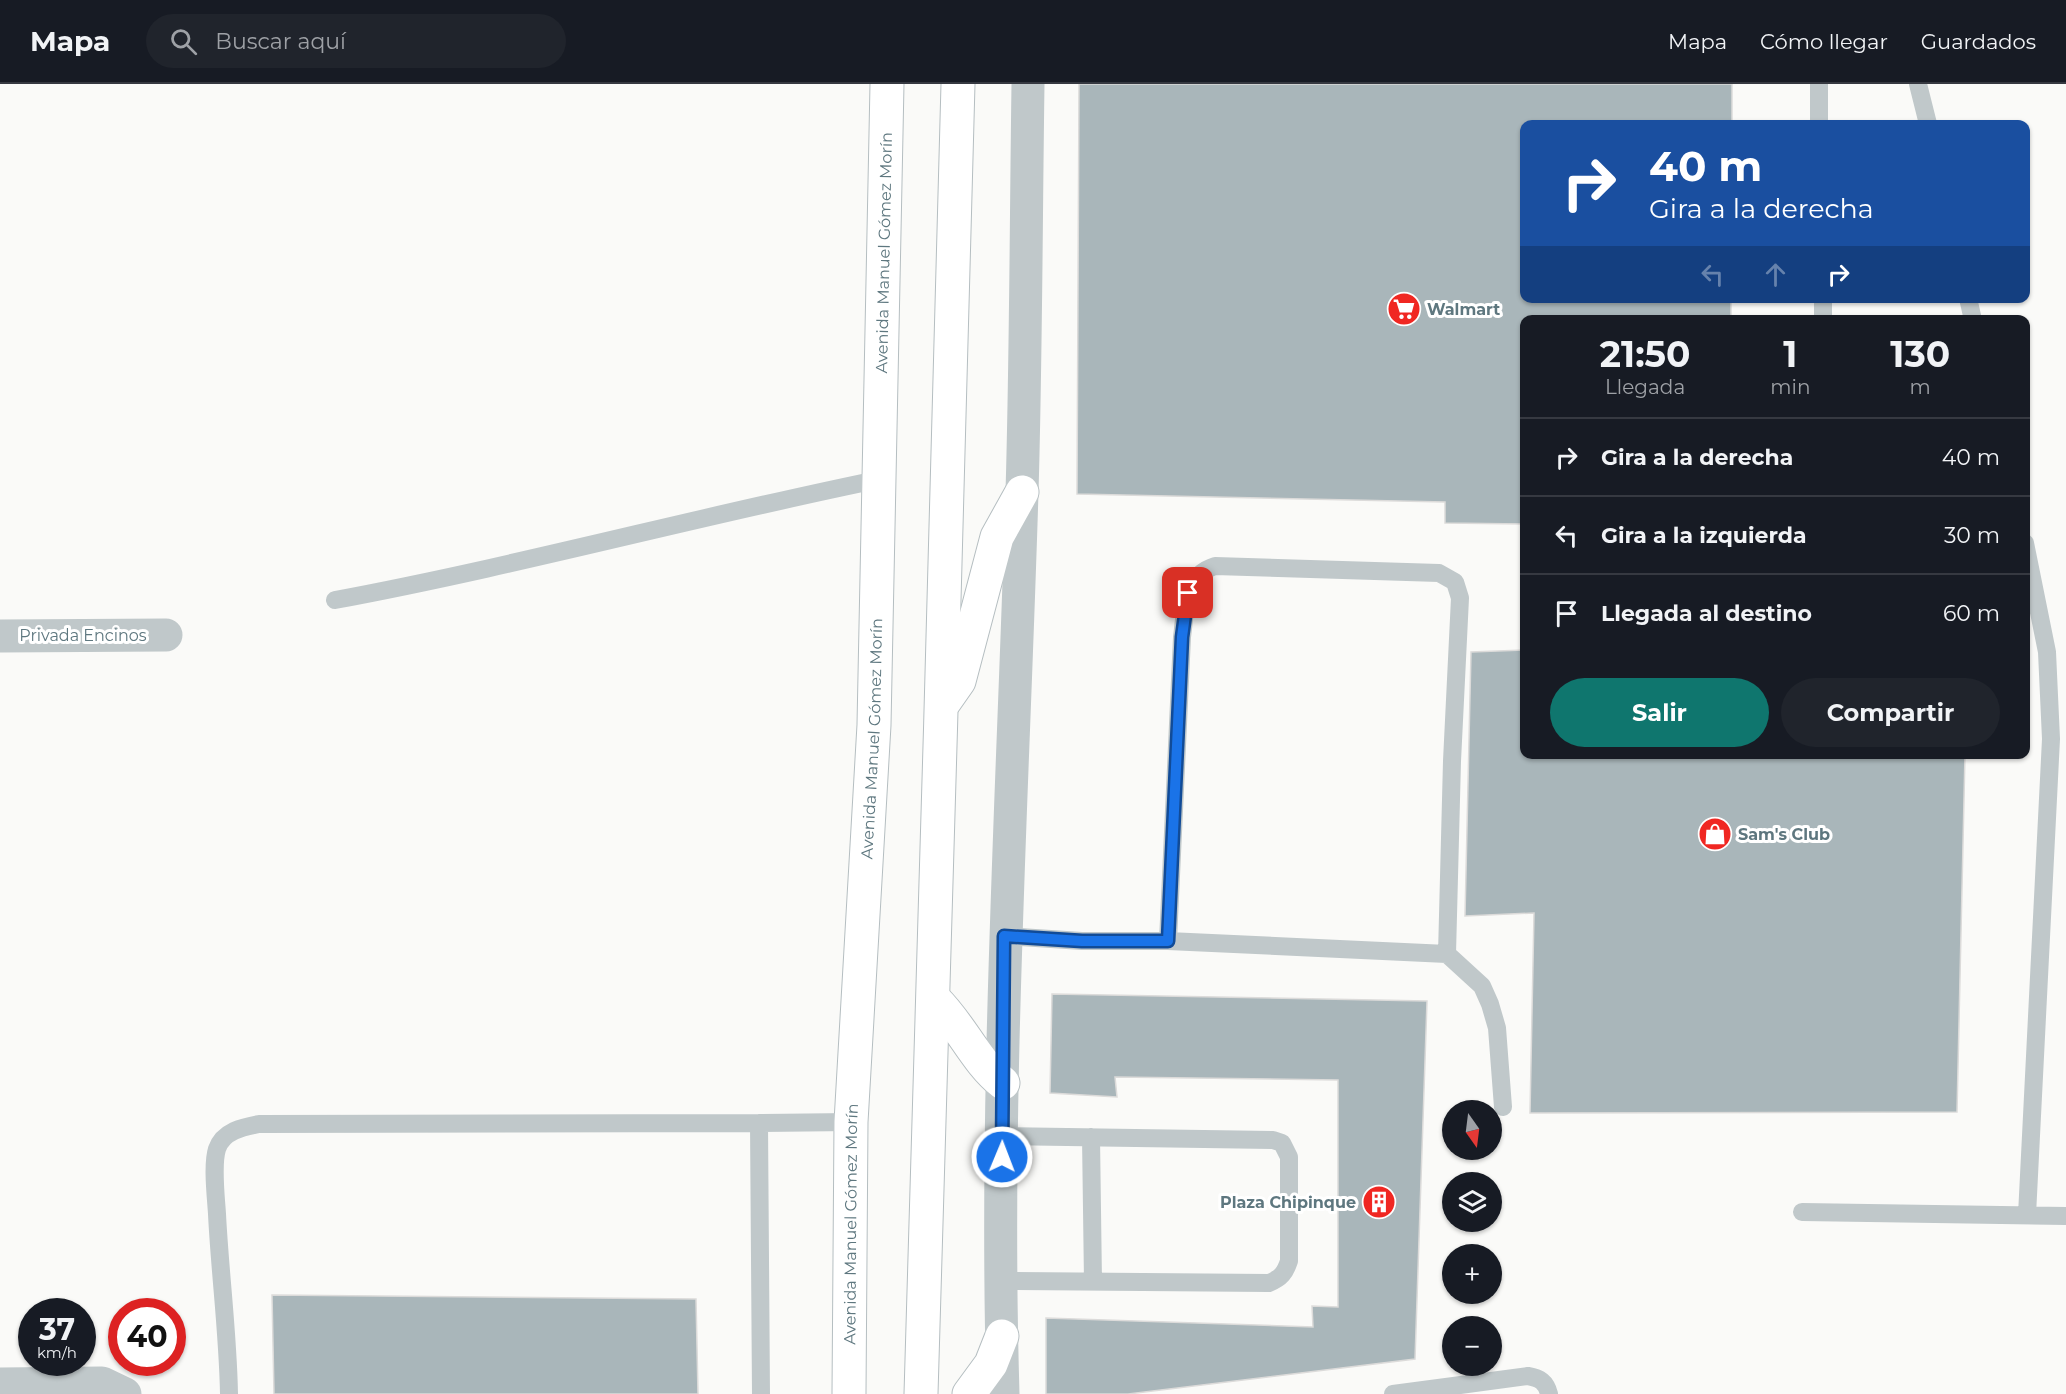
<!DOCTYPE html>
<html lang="es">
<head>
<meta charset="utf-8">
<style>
	body { margin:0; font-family:Montserrat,sans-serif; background:#20242c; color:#f1f3f6; height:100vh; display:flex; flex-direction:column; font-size:22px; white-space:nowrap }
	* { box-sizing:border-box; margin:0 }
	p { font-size:20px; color:#9ea1a6 }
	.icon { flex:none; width:33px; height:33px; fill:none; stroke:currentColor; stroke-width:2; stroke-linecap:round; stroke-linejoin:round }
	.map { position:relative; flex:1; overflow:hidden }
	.sheet { position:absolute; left:1520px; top:231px; width:510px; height:444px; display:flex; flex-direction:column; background:#171b24; border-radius:12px; box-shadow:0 2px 4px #0004 }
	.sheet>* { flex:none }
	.hud { position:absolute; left:1520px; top:36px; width:510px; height:183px; border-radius:12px; box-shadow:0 2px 4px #0004; background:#1a4fa0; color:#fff; overflow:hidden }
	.needle { width:39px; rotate:166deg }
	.tools { position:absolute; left:1442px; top:1016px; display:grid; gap:12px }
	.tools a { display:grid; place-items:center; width:60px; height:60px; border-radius:50%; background:#171b24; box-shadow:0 2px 4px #0004; font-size:30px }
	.speed { position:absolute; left:18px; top:1214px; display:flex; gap:12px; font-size:30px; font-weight:700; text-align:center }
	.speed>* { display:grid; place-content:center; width:78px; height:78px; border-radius:50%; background:#171b24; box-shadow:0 2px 4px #0004; line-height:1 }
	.speed small { font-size:15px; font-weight:400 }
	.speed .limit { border:9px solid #d22; background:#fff; color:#111 }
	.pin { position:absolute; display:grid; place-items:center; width:51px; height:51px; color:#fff; margin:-26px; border-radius:12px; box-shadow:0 3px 9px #0006 }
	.me { position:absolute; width:66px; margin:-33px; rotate:1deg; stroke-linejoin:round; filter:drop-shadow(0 0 4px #0008) }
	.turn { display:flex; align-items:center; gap:21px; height:126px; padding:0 30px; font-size:27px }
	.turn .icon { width:78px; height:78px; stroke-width:2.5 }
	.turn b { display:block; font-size:42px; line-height:51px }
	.lanes { display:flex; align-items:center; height:57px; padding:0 30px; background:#0003; justify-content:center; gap:30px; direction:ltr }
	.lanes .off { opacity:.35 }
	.eta { display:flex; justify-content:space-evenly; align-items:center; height:102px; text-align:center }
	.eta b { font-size:36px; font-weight:700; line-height:42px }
	.action { display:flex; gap:12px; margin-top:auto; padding:12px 30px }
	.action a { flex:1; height:69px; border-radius:36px; background:#0f766e; color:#fff; font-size:24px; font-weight:700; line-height:69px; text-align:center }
	.action a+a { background:#20242c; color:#f1f3f6 }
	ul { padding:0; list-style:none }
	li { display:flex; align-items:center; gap:18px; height:78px; padding:0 30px; border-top:2px solid #363941 }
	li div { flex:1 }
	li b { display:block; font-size:22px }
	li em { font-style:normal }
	header { display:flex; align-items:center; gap:36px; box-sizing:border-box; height:84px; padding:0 30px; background:#171b24; border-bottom:2px solid #363941 }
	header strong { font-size:28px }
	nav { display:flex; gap:33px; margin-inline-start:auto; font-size:21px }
	.search { width:420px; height:54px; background:#20242c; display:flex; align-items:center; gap:15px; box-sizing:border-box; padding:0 21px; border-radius:33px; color:#9ea1a6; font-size:22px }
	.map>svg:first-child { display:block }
</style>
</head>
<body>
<header>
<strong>Mapa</strong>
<div class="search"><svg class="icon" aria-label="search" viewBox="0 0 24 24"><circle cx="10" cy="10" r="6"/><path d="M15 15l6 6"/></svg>Buscar aquí</div>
<nav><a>Mapa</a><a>Cómo llegar</a><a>Guardados</a></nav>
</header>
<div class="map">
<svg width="2066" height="1310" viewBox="0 0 2066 1310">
	<rect width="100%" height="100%" fill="#fafaf8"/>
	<!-- building -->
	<path fill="#a9b6ba" stroke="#dcdbda" stroke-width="1.5" d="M1079,0H1732V40H1524V214H1731V236H1524V440L1445,439V418L1077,410Z
		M1524,566V670H1965L1957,1028L1530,1029L1534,829L1465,832L1471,568Z
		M1052,910L1427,917L1415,1275L1128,1310H1046V1234L1313,1243L1312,1222L1338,1223V996L1115,993L1117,1013L1050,1009Z
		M272,1211L696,1215L698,1310H274Z"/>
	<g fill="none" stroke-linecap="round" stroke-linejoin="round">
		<!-- secondary casing -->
		<g stroke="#b5bec1" stroke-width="35">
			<g id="secondary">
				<path d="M945,617L959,597L997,453L1022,408"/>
				<path d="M935,916C961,941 975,977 1003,999"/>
				<path id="s1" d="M849,1310L851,1038L874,641L887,0"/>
				<path d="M921,1310C936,873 945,437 958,0"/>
				<path d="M969,1310L991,1280L1002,1252"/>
			</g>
		</g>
		<!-- service -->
		<path stroke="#c0c8ca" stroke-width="18" d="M1819,0V40
			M1918,0L1928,40
			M1823,214V236
			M1968,214L1973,236
			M2025,459L2047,568L2051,655L2027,1131
			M335,516C517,482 696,433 877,396
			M1004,852L1082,857H1168L1447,870L1482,902L1490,920L1497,944L1503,1023
			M1168,857L1182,553C1186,525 1183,492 1215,482L1439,489L1455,498L1460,514L1452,677L1447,870
			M759,1039L851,1038
			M1091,1053L1093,1198
			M1802,1128L2066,1132
			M1001,1197L1269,1199C1281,1194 1285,1189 1289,1177V1073L1282,1059L1273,1056L1002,1052
			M229,1310C228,1250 220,1190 217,1130C216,1113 212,1081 217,1065C223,1047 243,1043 259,1040L759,1039L761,1310
			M1393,1310L1528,1292C1540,1294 1546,1298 1549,1310"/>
		<!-- minor -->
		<path stroke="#c0c8ca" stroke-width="33" d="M0,552L166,551
			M0,1300L102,1299L125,1310"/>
		<!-- tertiary -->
		<path stroke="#c0c8ca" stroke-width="33" d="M1003,1310C994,1009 1013,709 1022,408C1026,272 1026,136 1028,0"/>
		<!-- secondary -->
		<use href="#secondary" stroke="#fff" stroke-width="33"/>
	</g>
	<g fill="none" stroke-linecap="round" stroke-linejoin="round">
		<!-- route casing -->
		<g stroke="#114b97" stroke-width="15">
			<path id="route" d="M1002,1073L1004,852L1082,857H1168L1182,553L1188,509"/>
		</g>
		<!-- route -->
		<use href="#route" stroke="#1a73e8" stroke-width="10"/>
	</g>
	<!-- icons -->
	<defs>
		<g id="supermarket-disc" transform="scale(1.725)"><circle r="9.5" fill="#f02722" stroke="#fff"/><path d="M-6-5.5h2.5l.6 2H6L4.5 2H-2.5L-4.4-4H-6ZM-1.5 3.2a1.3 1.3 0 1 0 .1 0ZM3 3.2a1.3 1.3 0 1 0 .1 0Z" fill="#fff"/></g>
		<g id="shop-disc" transform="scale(1.725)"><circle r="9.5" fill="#f02722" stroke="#fff"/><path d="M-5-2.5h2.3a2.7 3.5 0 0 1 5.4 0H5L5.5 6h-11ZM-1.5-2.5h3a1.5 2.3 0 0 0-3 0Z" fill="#fff"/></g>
		<g id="building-disc" transform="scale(1.725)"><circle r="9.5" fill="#f02722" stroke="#fff"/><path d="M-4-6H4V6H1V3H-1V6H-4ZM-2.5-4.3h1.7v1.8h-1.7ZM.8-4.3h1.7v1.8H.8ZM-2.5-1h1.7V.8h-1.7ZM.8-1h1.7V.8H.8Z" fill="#fff"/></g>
	</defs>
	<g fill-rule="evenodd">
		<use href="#supermarket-disc" x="1404" y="225"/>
		<use href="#shop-disc" x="1715" y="750"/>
		<use href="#building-disc" x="1379" y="1118"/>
	</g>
	<g text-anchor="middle" stroke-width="6" stroke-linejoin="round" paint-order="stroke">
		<!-- street labels -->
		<g font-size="16" fill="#5e777f" stroke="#fff">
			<text dy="6" stroke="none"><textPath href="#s1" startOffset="1142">Avenida Manuel Gómez Morín</textPath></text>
			<text x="83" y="557">Privada Encinos</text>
			<text dy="6" stroke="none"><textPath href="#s1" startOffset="656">Avenida Manuel Gómez Morín</textPath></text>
			<text dy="6" stroke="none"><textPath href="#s1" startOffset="170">Avenida Manuel Gómez Morín</textPath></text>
		</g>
		<!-- poi labels -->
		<g font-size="16" font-weight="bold" fill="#5e777f" stroke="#fff" text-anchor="start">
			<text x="1427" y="231">Walmart</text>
			<text x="1738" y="756">Sam's Club</text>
			<text x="1356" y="1124" text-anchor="end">Plaza Chipinque</text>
		</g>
	</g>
</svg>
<div class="tools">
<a><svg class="needle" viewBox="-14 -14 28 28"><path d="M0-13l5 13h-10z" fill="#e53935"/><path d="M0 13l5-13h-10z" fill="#9ea1a6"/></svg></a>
<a><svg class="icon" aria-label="layers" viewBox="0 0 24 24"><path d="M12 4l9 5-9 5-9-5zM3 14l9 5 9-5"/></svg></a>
<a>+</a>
<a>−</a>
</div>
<div class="speed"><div>37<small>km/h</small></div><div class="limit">40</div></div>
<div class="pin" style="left:1188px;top:509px;background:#d93025"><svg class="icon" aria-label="arrive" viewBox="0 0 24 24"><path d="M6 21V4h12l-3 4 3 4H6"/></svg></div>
<svg class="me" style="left:1002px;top:1073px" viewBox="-20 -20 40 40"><circle r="17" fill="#1a73e8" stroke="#fff" stroke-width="3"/><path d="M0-11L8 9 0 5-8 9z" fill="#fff"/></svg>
<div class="hud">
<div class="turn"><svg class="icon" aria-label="right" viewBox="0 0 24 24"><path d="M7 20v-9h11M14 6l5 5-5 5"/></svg><div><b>40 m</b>Gira a la derecha</div></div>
<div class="lanes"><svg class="icon off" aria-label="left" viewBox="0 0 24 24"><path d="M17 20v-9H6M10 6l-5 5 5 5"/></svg><svg class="icon off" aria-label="ahead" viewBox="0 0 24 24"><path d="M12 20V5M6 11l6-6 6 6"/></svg><svg class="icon" aria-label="right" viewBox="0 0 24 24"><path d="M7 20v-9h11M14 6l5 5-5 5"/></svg></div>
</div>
<section class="sheet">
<div class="eta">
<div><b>21:50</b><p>Llegada</p></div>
<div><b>1</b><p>min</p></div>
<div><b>130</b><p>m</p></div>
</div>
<ul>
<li><svg class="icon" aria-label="right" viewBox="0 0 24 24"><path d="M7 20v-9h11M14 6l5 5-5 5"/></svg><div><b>Gira a la derecha</b></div><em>40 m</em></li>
<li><svg class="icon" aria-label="left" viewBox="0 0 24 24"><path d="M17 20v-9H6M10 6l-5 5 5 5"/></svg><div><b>Gira a la izquierda</b></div><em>30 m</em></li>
<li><svg class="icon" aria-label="arrive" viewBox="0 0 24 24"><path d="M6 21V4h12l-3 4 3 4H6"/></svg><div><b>Llegada al destino</b></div><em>60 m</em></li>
</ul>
<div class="action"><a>Salir</a><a>Compartir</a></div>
</section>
</div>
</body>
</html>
